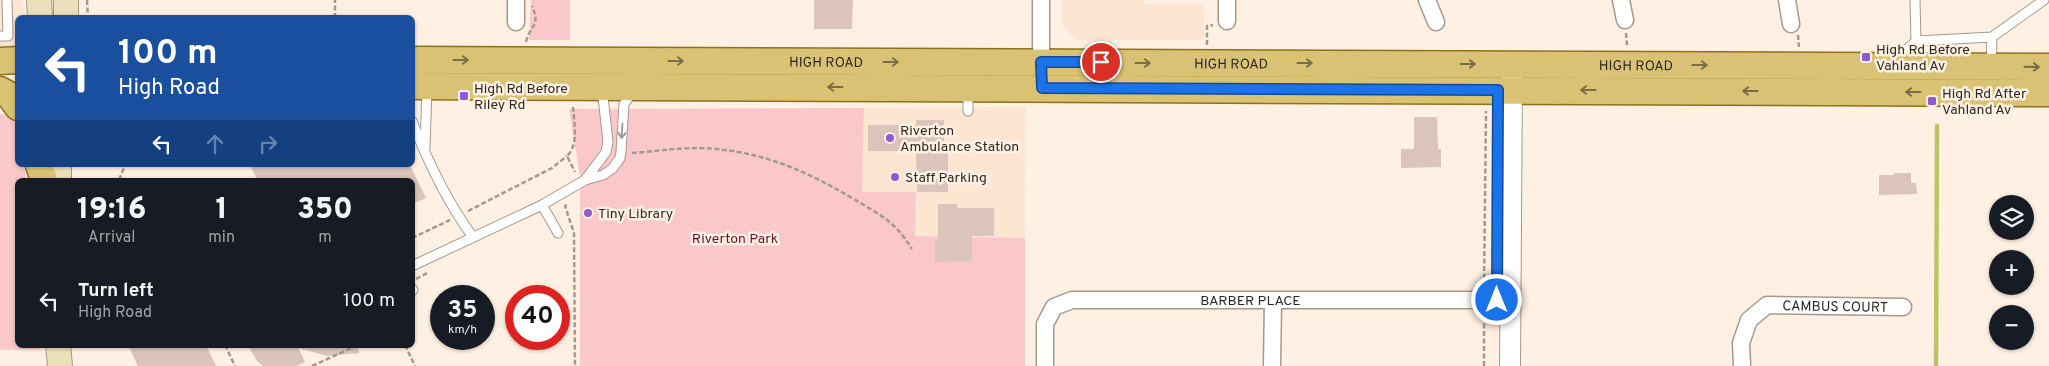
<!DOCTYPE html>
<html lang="en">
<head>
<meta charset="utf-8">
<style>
	body { margin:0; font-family:Overpass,sans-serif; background:#20242c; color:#f1f3f6; height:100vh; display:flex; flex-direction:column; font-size:19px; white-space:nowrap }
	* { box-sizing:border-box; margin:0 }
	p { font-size:16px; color:#9ea1a6 }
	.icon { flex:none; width:28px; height:28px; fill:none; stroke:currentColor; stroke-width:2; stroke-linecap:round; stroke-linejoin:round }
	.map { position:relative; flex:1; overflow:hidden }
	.panel { position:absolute; left:15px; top:178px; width:400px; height:170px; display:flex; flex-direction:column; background:#171b24; border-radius:8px; box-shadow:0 1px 4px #0004 }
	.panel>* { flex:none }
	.hud { position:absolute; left:15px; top:15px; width:400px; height:152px; border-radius:8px; box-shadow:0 1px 4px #0004; background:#1a4fa0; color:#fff; overflow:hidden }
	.controls { position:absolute; left:1989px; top:195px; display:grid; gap:10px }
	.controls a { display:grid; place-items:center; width:45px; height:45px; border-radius:50%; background:#171b24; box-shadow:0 1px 4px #0004; font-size:25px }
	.speed { position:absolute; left:430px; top:285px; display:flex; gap:10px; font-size:25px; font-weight:700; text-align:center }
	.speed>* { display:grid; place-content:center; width:65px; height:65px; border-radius:50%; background:#171b24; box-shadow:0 1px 4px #0004; line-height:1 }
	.speed small { font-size:12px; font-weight:400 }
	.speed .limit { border:8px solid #d22; background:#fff; color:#111 }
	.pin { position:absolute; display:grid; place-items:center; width:42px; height:42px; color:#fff; margin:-21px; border:2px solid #fff; border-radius:50%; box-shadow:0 1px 5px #0007 }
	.me { position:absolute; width:55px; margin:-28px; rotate:0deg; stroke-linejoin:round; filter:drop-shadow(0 0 4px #0008) }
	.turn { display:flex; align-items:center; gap:18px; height:105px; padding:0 20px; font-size:22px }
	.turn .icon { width:65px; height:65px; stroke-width:2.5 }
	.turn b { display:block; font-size:35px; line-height:42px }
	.lanes { display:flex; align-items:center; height:48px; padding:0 20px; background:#0003; justify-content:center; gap:25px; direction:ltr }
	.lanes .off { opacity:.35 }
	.eta { display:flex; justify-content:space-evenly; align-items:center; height:85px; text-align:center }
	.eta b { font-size:30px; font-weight:800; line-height:35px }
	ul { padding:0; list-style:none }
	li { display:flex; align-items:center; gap:15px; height:75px; padding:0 20px }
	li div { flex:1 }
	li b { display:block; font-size:19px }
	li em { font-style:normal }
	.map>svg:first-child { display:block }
</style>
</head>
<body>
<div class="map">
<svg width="2049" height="366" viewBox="0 0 2049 366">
	<rect width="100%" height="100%" fill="#fef0e3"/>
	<!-- built -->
	<path fill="#fde6d1" d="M0,0H23L24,17L18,18L17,41L8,49L0,50Z
		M1062,0H1144V4H1204V40H1076L1062,25Z
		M1026,107L1025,238L915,236L862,192L864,108Z"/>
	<!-- green -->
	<path fill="#fac8ca" d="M531,0H570V40H529Z
		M864,108L862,192H916L915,236L1025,238V366H580V177L569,109Z
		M0,114H9L16,118L18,126V165H25L26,180H18V345H41V349L0,350Z"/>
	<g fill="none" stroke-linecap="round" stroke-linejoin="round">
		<!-- stream -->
		<path stroke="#bcc563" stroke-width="4.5" d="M1936,366L1937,126"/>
	</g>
	<!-- building -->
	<path fill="#dbc4bc" d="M814,0H853L852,29H814Z
		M1414,117H1437L1438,149H1441V167L1401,168V149H1414Z
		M916,120H944V153H948V192H917L916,151H868V125H916Z
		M250,165H410L426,198L412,204V180H257Z
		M1894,173H1911V183H1916L1917,194L1879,195V175H1894Z
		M938,204H957V208H994V236H972V261L935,262V240H938Z
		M128,345H206L216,366H138Z
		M248,345H297L305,362L296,366H263L257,361Z
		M300,345H358L359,353L327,356L299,348Z"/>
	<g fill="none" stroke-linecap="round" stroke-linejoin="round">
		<!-- service casing -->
		<g stroke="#a8988a" stroke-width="11">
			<path id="service" d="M1915,0L1916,41
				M0,36H8L7,0
				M1905,63L1907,49L1916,41L1992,37
				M1991,65L1992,37L2044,0
				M968,111V90
				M412,121C428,162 447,202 473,237
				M425,148L427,88
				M585,180L606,152L608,142L602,88
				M542,205L558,233
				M412,266L542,205L585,180L603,175L612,169L620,158L621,152L624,104L634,90
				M412,289L413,290"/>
		</g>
		<!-- minor casing -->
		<g stroke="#a8988a" stroke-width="19">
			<g id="minor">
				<path d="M1041,0V70"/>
				<path d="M1427,0L1436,22"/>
				<path d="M1621,0L1625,20"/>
				<path d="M1787,0L1791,24"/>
				<path d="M1227,21V0"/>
				<path d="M516,22V0"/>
				<path id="s1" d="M1045,366V324L1054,307L1072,300H1510"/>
				<path d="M1272,366L1273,301"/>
				<path id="s2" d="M1742,366L1741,343L1749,320L1767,305L1903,307"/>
			</g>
		</g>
		<!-- tertiary casing -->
		<g stroke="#a8988a" stroke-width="22">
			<path id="tertiary" d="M1510,366L1512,76"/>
		</g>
		<!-- secondary casing -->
		<g stroke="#a8988a" stroke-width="26">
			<path id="secondary" d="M39,0L40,18
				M66,18V0
				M59,165V180
				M58,345L60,366"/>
		</g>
		<!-- primary casing -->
		<g stroke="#8e711c" stroke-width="29">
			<g id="primary">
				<path id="s3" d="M412,60L2049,67"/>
				<path d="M0,61L18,60"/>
				<path d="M412,86L2049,93"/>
				<path d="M0,90L9,95L18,107"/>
				<path d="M39,165L43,177"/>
			</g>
		</g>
		<!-- path -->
		<path stroke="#a3998f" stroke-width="2.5" stroke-dasharray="5 2.5" stroke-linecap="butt" d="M87,0L88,18
			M335,18V0
			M1626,33L1627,45
			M1798,35L1799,47
			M526,42C530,25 541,26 532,6
			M1207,45V26L1213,25
			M573,107C574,122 579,145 567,156L575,172
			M632,153C660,151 689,146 716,149C768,154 808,172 852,198C880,215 894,220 912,249
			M119,180L125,165
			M567,205L565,206L574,233L575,366
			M468,211L552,168L567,156
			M412,238L450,220
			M416,279L429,272
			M1484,286L1486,111
			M225,345L235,366
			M405,345L415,366
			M312,366L358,345
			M1484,366V314"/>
		<!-- service -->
		<use href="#service" stroke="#fff" stroke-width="9"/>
		<!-- minor -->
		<use href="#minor" stroke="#fff" stroke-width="16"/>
		<!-- tertiary -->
		<use href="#tertiary" stroke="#fff" stroke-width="20"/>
		<!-- secondary -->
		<use href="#secondary" stroke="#ece0ba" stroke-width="24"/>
		<!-- primary -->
		<use href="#primary" stroke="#dac275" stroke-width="26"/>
	</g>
	<!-- one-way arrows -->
	<defs><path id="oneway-shaft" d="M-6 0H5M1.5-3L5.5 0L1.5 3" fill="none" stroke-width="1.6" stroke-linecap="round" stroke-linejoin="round" transform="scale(1.25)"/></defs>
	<g stroke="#7b6d47">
		<use href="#oneway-shaft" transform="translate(461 60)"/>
		<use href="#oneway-shaft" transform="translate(676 61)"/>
		<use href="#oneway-shaft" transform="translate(891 62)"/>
		<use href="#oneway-shaft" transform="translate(1143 63)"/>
		<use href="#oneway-shaft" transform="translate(1305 63)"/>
		<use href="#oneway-shaft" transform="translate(1468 64)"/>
		<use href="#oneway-shaft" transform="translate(1700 65)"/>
		<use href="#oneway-shaft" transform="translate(2032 67) rotate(1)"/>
		<use href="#oneway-shaft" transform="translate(835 87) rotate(-180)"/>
		<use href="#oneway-shaft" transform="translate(1588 90) rotate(-180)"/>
		<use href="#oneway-shaft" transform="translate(1750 91) rotate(-180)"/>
		<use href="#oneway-shaft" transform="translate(1913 92) rotate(-180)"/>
	</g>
	<use stroke="#a19e9c" href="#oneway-shaft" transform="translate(622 131) rotate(93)"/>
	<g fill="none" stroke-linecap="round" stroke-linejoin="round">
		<!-- route casing -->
		<g stroke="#114b97" stroke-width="12">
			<path id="route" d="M1101,62H1041L1042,88L1498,90L1497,300"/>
		</g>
		<!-- route -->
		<use href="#route" stroke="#1a73e8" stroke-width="9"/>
	</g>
	<!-- markers -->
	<g fill="#9059d2" stroke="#fef0e3" stroke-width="2">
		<rect x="1861" y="52" width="10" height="10" rx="2.5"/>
		<rect x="459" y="91" width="10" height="10" rx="2.5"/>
		<rect x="1927" y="96" width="10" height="10" rx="2.5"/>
		<circle cx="890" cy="138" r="5"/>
		<circle cx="895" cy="177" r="5"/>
		<circle cx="588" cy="213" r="5"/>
	</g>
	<g text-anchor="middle" stroke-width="5" stroke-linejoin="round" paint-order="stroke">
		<!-- poi labels -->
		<g font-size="14" fill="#2e2822" stroke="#fef0e3" text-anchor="start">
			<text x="1876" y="54">High Rd Before<tspan x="1876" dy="16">Vahland Av</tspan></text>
			<text x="474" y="93">High Rd Before<tspan x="474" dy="16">Riley Rd</tspan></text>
			<text x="1942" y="98">High Rd After<tspan x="1942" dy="16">Vahland Av</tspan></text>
			<text x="900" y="135">Riverton<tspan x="900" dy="16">Ambulance Station</tspan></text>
			<text x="905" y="182">Staff Parking</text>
			<text x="598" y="218">Tiny Library</text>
		</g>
		<!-- street labels -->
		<g font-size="14" fill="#2e2822" stroke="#fef0e3">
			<text dy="5" stroke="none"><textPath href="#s3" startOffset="414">HIGH ROAD</textPath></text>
			<text dy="5" stroke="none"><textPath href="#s3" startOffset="819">HIGH ROAD</textPath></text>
			<text dy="5" stroke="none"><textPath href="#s3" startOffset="1224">HIGH ROAD</textPath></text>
			<text dy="5" stroke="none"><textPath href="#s1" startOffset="259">BARBER PLACE</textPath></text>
			<text dy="5" stroke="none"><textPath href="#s2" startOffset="139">CAMBUS COURT</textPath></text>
		</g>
		<!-- park labels -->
		<g font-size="14" fill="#6b1023" stroke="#fef0e3">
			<text x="735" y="243">Riverton Park</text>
		</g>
	</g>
</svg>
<div class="controls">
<a><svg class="icon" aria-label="layers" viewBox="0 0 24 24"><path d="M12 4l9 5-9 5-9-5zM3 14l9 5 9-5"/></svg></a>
<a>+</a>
<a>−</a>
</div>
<div class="speed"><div>35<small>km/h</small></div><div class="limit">40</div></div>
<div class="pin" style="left:1101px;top:62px;background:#d93025"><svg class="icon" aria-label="arrive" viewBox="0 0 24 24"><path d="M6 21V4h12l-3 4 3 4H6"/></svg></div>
<svg class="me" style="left:1497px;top:300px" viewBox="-20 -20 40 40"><circle r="17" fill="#1a73e8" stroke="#fff" stroke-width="3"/><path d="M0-11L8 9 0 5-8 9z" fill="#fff"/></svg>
<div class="hud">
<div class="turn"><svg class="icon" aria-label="left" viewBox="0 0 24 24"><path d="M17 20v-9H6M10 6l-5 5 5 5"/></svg><div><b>100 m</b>High Road</div></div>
<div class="lanes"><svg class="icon" aria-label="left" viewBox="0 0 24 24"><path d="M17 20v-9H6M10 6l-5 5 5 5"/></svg><svg class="icon off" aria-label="ahead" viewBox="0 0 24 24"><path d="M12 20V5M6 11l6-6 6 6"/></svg><svg class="icon off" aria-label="right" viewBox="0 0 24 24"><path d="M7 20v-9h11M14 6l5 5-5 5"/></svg></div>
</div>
<section class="panel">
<div class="eta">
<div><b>19:16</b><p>Arrival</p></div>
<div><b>1</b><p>min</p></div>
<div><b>350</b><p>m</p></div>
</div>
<ul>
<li><svg class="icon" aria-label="left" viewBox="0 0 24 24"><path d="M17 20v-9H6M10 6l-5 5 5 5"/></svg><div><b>Turn left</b><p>High Road</p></div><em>100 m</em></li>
</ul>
</section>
</div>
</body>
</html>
